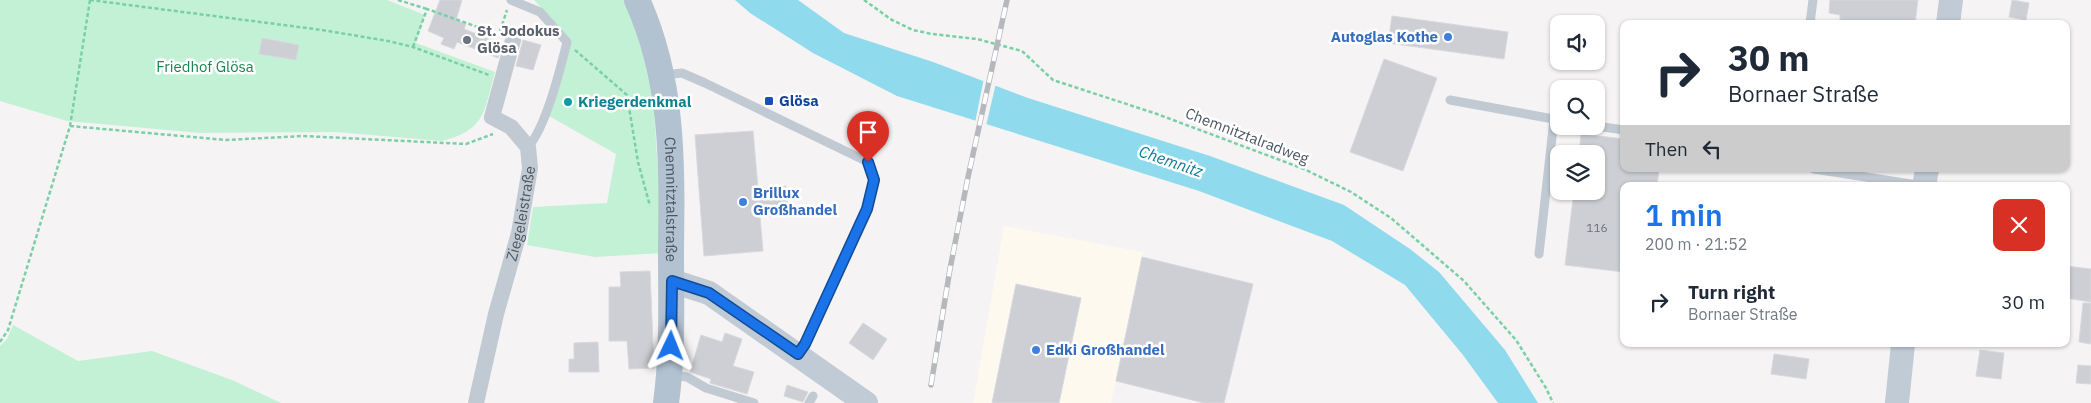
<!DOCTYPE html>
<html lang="en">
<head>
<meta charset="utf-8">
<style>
	body { margin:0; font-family:"IBM Plex Sans",sans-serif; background:#f2f2f3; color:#1f2937; height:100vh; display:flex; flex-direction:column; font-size:19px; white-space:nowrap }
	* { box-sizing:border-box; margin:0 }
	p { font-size:16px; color:#747a83 }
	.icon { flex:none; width:28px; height:28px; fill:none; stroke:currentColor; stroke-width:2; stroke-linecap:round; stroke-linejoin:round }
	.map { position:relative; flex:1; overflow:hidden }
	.details { position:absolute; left:1620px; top:182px; width:450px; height:165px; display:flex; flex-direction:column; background:#fff; border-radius:10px; box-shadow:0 1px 4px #0004 }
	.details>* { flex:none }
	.hud { position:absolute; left:1620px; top:20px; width:450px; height:152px; border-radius:10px; box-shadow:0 1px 4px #0004; background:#fff; color:#1f2937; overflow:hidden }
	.tools { position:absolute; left:1550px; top:15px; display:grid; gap:10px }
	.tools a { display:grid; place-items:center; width:55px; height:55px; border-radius:10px; background:#fff; box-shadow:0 1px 4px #0004; font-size:25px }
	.pin { position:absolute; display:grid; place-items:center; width:42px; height:42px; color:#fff; margin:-51px -21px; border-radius:50% 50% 50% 0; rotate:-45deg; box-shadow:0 0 5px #0007 }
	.pin .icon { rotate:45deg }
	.me { position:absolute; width:55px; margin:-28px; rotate:2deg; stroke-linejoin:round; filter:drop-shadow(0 0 4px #0008) }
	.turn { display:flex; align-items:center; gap:18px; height:105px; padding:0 25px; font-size:22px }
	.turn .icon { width:65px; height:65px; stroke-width:2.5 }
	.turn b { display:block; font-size:35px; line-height:42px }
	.then { display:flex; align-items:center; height:48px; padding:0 25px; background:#0003; gap:10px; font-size:19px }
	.round { display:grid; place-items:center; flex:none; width:52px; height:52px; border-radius:10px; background:#f2f2f3 }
	.summary { display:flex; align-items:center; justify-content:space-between; height:85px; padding:0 25px }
	h1 { font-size:30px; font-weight:600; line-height:38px; color:#1a73e8 }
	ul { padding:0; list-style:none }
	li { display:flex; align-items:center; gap:15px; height:70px; padding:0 25px }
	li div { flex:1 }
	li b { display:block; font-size:19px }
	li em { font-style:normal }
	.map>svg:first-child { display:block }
</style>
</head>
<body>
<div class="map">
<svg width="2091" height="403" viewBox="0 0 2091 403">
	<rect width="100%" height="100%" fill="#f5f3f3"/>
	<!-- commercial -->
	<path fill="#fdf9ef" d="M1004,226L1143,252L1111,403H973Z"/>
	<!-- green -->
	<path fill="#c3f1d5" d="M0,0H387L425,15L416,43L495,72C484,111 486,130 442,141L336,132L201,133L67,121L0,101Z
		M534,0H624L627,6L646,59L653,93L663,253L595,257L527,245L533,207L607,203L616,154L549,116L571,41Z
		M13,325L78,361L152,351L232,380L281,403H0V346L7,339Z"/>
	<!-- water -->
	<path fill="#90daee" d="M735,0H798L844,33L933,62L1028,98L1210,156L1344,205L1410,249L1439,272L1505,350L1538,403H1498L1463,355L1405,285L1332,241L1199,191L897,96L813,53L750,13Z"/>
	<!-- pier -->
	<path fill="#f5f3f3" d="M984,78L996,83L986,126L975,123Z"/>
	<!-- building -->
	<path fill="#cdcfd5" stroke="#d7d9de" d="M440,0H462L456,20L466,24L464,29L502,44L498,58L457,42L454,49L441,44L444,38L428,31Z
		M1830,0H1918L1915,24H1855L1840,22V15L1829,13Z
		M2012,0L2029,3L2026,20L2009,17Z
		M1392,16L1508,32L1504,59L1388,43Z
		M262,38L299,45L296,60L259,54Z
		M523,40L541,45L533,70L516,66Z
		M1384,59L1437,78L1403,171L1350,152Z
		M753,131L758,188L786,186L788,215L760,217L763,251L704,256L695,135Z
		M1581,134L1624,139V169H1659L1657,186H1624V272L1565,265L1574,191H1596V154H1579Z
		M1142,257L1253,284L1224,403H1204L1116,381Z
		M2066,266L2091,269V302L2066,298Z
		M650,271L654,368L629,369L627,341H609V287H621L620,272Z
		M1016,284L1081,298L1059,403H992Z
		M2083,303H2091V344L2079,342Z
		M863,323L887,339L873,360L849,343Z
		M725,333L742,339L733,366L754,372L747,394L710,383L711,379L690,372L701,335L722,342Z
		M598,342L599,372H569V359H574V343Z
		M1980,350L2004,353L2001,379L1976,376Z
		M1774,354L1809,359L1806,379L1771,374Z
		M2078,365L2091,366V384L2076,383Z
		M787,385L808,392L803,402L784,396Z"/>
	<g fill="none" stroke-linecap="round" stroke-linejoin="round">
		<!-- path -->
		<path stroke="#7ad0a6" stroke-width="2.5" stroke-dasharray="4 2.5" stroke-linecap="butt" d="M90,0L322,30L388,41L413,47L489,75
			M398,0L427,9
			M864,0L892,20L913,30L932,34L977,39L1022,51L1053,80L1157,114L1304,169L1351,192L1391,218L1464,281L1516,340L1546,388L1553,403
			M500,31L507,10
			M413,47L427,9L500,35
			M575,50L627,95L638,162L650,206
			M70,126L226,140L303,136L466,144L493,134
			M0,342L8,330L70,126L90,0"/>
		<!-- lane -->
		<path stroke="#c1cad2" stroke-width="9" d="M511,0L540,12L567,42C560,70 546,127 528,147
			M1813,0L1810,23L1813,24
			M664,75L682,73L705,83L868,162L874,180L867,209L805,344L798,354
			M1450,100L1559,120
			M1596,126L1624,130
			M1814,169L1924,186
			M1539,254L1554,119
			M670,375L687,377L706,388L754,403
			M809,403L813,396"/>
		<!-- street -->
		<path stroke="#c1cad2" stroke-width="16" id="s1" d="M476,403L496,314L519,233L530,168L528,147L511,127L492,117L513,40"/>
		<!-- secondary -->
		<path stroke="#c1cbd6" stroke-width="24" d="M1948,24L1951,0
			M1924,186L1927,169
			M672,281L709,293L866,403
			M1897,403L1903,344"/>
		<!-- primary -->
		<path stroke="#b3c2d1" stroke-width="26" id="s2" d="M637,0C674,81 672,164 671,251C671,302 673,352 666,403"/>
		<!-- rail casing -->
		<g stroke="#b5b8bd" stroke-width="5.5">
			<path id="rail" d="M931,385L950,269L968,177L1007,0"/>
		</g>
		<!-- rail -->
		<use href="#rail" stroke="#fff" stroke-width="4" stroke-dasharray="11" stroke-linecap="butt"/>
	</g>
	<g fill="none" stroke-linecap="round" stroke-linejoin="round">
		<!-- route casing -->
		<g stroke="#114b97" stroke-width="12">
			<path id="route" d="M671,346L672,281L709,293L798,354L805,344L867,209L874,180L868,162"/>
		</g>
		<!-- route -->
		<use href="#route" stroke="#1a73e8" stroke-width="9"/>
	</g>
	<!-- markers -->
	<g fill="#3f7fe0" stroke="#fff" stroke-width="2">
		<circle cx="1448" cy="37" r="5"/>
		<circle cx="743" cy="202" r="5"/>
		<circle cx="1036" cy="350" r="5"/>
	</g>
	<circle fill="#6b7280" stroke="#fff" stroke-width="2" cx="467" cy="40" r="5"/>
	<rect fill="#1a4fb4" stroke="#fff" stroke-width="2" x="764" y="96" width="10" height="10" rx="2.5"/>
	<circle fill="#0f9aa8" stroke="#fff" stroke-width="2" cx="568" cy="102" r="5"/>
	<g text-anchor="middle" stroke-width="5" stroke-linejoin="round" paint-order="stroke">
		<!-- number labels -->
		<g font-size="12" fill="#6b747e">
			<text x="1597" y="232">116</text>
		</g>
		<!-- worship labels -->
		<g font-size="15" font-weight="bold" fill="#5b616d" stroke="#fff" text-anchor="start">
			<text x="477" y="36">St. Jodokus<tspan x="477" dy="17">Glösa</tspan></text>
		</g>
		<!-- shop labels -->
		<g font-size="15" font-weight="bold" fill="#366cbe" stroke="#fff" text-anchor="start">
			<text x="1438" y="42" text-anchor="end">Autoglas Kothe</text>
			<text x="753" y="198">Brillux<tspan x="753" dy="17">Großhandel</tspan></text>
			<text x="1046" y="355">Edki Großhandel</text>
		</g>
		<!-- park labels -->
		<g font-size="15" fill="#17864f" stroke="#fff">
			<text x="205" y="72">Friedhof Glösa</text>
		</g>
		<!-- transit labels -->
		<g font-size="15" font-weight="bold" fill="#164399" stroke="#fff" text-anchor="start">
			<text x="779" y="106">Glösa</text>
		</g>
		<!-- culture labels -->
		<g font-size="15" font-weight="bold" fill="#0d838f" stroke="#fff" text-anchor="start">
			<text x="578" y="107">Kriegerdenkmal</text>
		</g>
		<!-- street labels -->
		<g font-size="15" fill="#4a5661" stroke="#fff">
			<text transform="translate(1247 136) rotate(21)" y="5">Chemnitztalradweg</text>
			<text dy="5" stroke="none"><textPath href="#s2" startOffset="204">Chemnitztalstraße</textPath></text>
			<text dy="5" stroke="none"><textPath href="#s1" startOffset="195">Ziegeleistraße</textPath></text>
		</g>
		<!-- water labels -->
		<g font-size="16" font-style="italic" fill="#0c7c9b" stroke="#fff">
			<text transform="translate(1171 161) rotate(19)" y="6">Chemnitz</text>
		</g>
	</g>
</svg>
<div class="tools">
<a><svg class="icon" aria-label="sound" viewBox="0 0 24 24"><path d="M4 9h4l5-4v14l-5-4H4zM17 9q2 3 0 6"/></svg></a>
<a><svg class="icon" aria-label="search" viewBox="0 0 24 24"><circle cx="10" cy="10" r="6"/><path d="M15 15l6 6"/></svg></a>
<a><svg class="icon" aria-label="layers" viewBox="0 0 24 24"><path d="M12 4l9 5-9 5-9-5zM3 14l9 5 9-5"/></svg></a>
</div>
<div class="pin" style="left:868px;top:162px;background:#d93025"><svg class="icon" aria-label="arrive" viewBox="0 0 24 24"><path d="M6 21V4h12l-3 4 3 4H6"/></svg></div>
<svg class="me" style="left:671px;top:346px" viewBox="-20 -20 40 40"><path d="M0-17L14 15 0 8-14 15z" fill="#1a73e8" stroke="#fff" stroke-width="4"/></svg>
<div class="hud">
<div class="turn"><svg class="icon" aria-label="right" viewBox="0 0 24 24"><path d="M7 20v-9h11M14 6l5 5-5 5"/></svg><div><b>30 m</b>Bornaer Straße</div></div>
<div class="then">Then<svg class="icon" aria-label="left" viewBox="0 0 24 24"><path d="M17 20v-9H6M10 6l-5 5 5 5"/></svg></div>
</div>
<section class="details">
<div class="summary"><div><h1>1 min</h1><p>200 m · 21:52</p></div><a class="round" style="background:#d93025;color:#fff"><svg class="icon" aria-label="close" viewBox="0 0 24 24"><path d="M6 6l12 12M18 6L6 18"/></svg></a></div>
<ul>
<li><svg class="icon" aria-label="right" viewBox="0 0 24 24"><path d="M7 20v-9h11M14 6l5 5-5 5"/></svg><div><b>Turn right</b><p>Bornaer Straße</p></div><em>30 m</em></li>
</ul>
</section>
</div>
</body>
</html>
